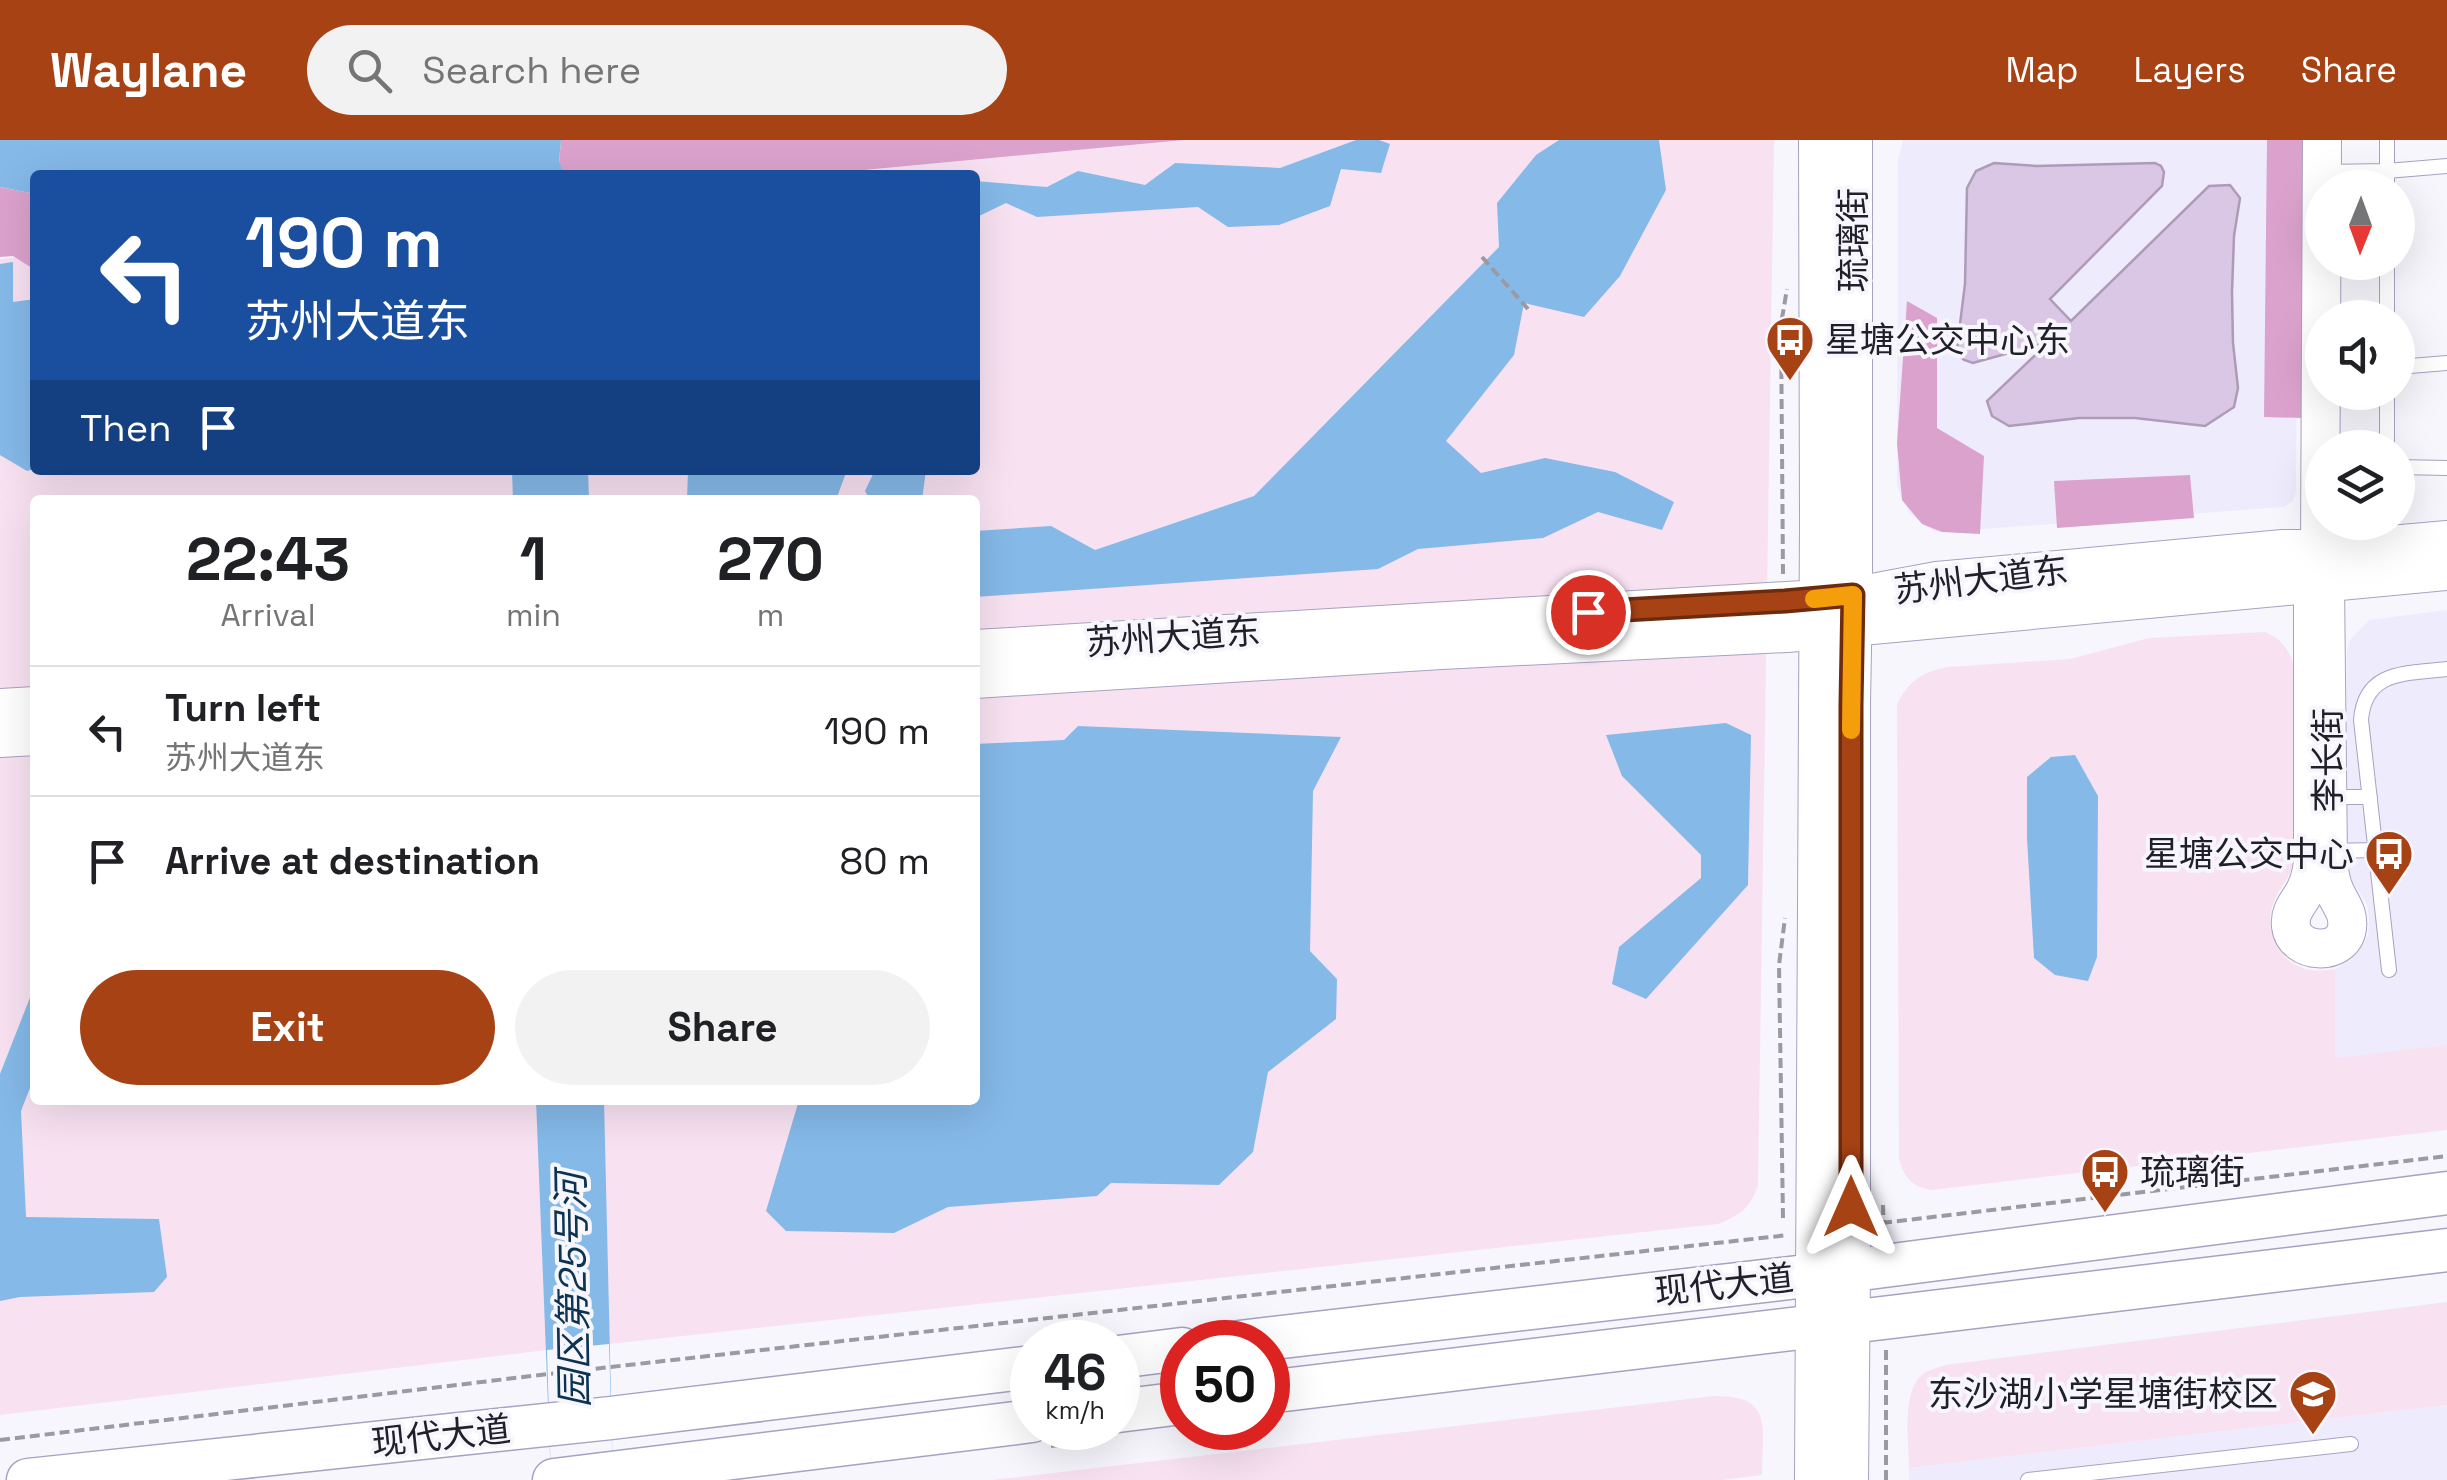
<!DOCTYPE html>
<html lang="en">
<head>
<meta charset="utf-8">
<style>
	body { margin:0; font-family:"Space Grotesk","Noto Sans SC",sans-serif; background:#f2f2f2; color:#202124; height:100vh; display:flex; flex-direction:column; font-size:38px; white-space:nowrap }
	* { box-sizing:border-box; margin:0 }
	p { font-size:32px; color:#757577 }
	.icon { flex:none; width:55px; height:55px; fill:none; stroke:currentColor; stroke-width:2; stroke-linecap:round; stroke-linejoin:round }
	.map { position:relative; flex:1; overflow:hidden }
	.drawer { position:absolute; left:30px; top:355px; width:950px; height:610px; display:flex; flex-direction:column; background:#fff; border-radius:10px; box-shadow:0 10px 40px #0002 }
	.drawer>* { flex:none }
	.top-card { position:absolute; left:30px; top:30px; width:950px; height:305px; border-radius:10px; box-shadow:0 10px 40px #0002; background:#1a4fa0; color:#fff; overflow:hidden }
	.needle { width:65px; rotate:181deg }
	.tools { position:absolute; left:2305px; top:30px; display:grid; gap:20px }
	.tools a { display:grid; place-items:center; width:110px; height:110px; border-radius:50%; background:#fff; box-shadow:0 10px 40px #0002; font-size:50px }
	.speed { position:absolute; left:1010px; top:1180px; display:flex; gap:20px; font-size:50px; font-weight:700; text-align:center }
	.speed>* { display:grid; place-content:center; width:130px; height:130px; border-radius:50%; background:#fff; box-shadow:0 10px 40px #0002; line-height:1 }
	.speed small { font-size:25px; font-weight:400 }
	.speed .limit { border:15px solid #d22; background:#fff; color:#111 }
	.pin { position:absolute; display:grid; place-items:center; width:85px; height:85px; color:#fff; margin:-42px; border:5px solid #fff; border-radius:50%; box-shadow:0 2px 10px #0007 }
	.me { position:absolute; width:110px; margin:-55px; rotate:0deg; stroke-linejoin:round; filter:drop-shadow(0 0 8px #0008) }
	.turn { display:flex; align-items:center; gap:35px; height:210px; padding:0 50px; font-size:45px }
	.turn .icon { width:130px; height:130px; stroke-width:2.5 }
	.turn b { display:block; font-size:70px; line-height:85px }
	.then { display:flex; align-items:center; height:95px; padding:0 50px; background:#0003; gap:20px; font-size:38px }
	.eta { display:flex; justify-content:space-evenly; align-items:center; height:170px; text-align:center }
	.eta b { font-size:60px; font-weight:700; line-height:70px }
	.cta { display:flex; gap:20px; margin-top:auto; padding:20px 50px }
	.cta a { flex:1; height:115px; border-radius:60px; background:#a74214; color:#fff; font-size:40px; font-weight:700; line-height:115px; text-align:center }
	.cta a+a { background:#f2f2f2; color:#202124 }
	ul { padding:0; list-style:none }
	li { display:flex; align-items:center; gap:30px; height:130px; padding:0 50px; border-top:2px solid #e0e0e0 }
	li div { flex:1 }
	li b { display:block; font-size:38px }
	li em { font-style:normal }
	header { display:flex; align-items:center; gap:60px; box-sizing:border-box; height:140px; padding:0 50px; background:#a74214; color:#fff }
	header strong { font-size:48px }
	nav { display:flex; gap:55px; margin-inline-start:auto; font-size:35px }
	.search { width:700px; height:90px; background:#f2f2f2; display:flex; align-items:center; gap:25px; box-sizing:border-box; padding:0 35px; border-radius:55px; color:#757577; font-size:38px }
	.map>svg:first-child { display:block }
</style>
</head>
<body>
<header>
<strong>Waylane</strong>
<div class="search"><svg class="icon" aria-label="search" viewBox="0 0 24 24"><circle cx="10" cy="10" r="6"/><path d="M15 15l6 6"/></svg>Search here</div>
<nav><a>Map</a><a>Layers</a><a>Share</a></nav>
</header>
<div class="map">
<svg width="2447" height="1340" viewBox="0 0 2447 1340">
	<rect width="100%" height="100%" fill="#f7f6fd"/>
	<!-- built -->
	<path fill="#eeecfc" d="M1903,0H2298L2296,351L2293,361L2284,367L1942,392L1933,391L1909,373L1897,346L1898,20Z
		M2447,470V905L2335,919V829L2350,820L2360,810L2368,795L2369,779L2367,764L2352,741L2345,721L2347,512L2350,500L2369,480Z
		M2447,1265V1340H1909V1328Z"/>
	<!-- green -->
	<path fill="#f8e2f2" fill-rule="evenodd" d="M1184,0H1774L1758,1046C1749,1069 1741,1075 1718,1084L609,1204L608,1130L543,1138L547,1210L0,1275V119L35,116V330H975V35H812ZM35,360H975V960H35Z
		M2265,492C2280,498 2289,508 2293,524V718C2291,742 2281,743 2274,762C2263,787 2276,819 2303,828C2313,832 2325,830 2335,829V918L2447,905V990L1932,1050C1913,1048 1903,1037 1899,1018L1897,564C1911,539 1920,533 1947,527L2070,519L2149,498Z
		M2447,1162V1265L1909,1328C1909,1304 1901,1250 1923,1234C1928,1230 1938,1228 1945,1225Z
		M1714,1256C1775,1255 1762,1289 1762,1335L1723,1340H992Z"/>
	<!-- forest -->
	<path fill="#dba2cd" d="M561,0H1184L811,35H566L559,23Z
		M2267,0H2302V278L2264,277Z
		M0,47L35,54V130L13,116L0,117Z
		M1907,161L1937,178V288L1984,316L1980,394L1942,392L1922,384L1902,360L1897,303Z
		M2190,335L2194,378L2057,388L2054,341Z"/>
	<!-- water -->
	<path fill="#85b9e8" d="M0,0H561L559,22L566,35H35V54L0,47Z
		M1356,0H1379L1390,4L1381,33L1341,29L1330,66L1279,85L1228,87L1198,67L1037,77L1006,63L975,78V41L1047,47L1078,31L1145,45L1175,23L1280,28Z
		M1559,0H1659L1666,50L1620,136L1584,177L1524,163L1514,215L1446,301L1481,333L1545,318L1615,332L1674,362L1662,390L1598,372L1543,398L1418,409L1378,429L975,457V391L1051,386L1095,410L1254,356L1499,107L1497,63L1536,15Z
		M13,122V162L35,159V329L27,331L0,315V124Z
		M512,330H588L589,360H513Z
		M688,330H847L836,360H687Z
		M875,330H926L922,360H870L865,351Z
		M1726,583L1751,595L1748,745L1646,859L1612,844L1619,807L1701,738V715L1622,636L1606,595Z
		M1078,586L1341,597L1313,651L1310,811L1337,839L1336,879L1268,932L1253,1012L1219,1045L1111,1043L1097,1056L948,1067L894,1093L786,1091L766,1071L799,960H975V604L1064,600Z
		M2075,615L2098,656L2097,817L2088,841L2055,835L2034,818L2027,698V637L2051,617Z
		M31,855L35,868V935L21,971L26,1077L159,1079L167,1137L154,1152L20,1157L0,1161V934Z
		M536,960H604L613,1340H551Z"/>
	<!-- pier -->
	<path fill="#f7f6fd" d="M609,1204L613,1340H551L547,1210Z"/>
	<!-- building -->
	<path fill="#dac7e5" stroke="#ad9bb8" stroke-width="2.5" d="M1994,23L2036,26L2155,23L2161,26L2164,32L2162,46L2050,159L2071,181L2209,46L2230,45L2240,58L2234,96L2232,152L2233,203L2238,248L2234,267L2205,286L2135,278H2079L2009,286L1992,276L1987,261L2049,202L1973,223L1964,220L1959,215L1957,208L1965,144L1967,48L1976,31Z"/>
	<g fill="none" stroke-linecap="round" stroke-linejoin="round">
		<!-- lane casing -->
		<g stroke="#a6a2c1" stroke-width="16">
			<path id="lane" d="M2387,0V48
				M2323,32L2387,31L2447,26
				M2387,178V122
				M2398,227L2447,223
				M2387,252V308
				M2398,327L2447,328
				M2329,657H2370
				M2329,711L2376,710
				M2389,830L2361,580C2365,529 2408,534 2447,529
				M2028,1340L2351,1304"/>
		</g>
		<!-- secondary casing -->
		<g stroke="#a6a2c1" stroke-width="40">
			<path id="secondary" d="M2320,409L2322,0
				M2313,443V721C2312,732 2310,741 2305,751C2299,763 2289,771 2291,786C2294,814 2343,817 2347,788C2349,773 2341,765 2335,752C2331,743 2329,732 2328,722L2325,443
				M975,509L1819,459L1878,452L1937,441L2283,409H2346L2447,400
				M975,539L1441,510L1787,493L2447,431
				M0,568L35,566
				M0,598L35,596
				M1814,1340L1819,382L1818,0
				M1849,1340L1851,1130V564L1853,455V0"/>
		</g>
		<!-- primary casing -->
		<g stroke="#a6a2c1" stroke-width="45">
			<path id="primary" d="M1239,1202L1815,1135L2447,1053
				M1118,1217L1182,1209
				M1268,1252L2447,1110
				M1118,1271L1182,1263
				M28,1340L611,1278L1032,1227
				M554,1340L1032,1281"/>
		</g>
		<!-- path -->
		<path stroke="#9b9aa3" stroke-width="4" stroke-dasharray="10 5" stroke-linecap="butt" d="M1482,117L1528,169
			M1783,434L1781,184L1787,149
			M1883,1065L1884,1095
			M1783,1078L1779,825L1785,778
			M1882,1083L2447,1016
			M0,1300L548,1234L1788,1095
			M1051,1306L1101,1300
			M1886,1340V1210"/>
		<!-- lane -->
		<use href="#lane" stroke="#fff" stroke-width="14"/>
		<!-- secondary -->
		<use href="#secondary" stroke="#fff" stroke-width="38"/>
		<!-- primary -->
		<use href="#primary" stroke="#fff" stroke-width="42"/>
	</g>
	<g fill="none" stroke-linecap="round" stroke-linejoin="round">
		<!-- route casing -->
		<g stroke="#6d2b0d" stroke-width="25">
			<path id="route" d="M1588,472L1785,461L1853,455L1851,564V1067"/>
		</g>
		<!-- route -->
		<use href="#route" stroke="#a74214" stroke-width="18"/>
		<!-- slow -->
		<path stroke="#f59e0b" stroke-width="18" d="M1814,459L1853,455L1851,590"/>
	</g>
	<!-- icons -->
	<defs>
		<g id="bus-pin" transform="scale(2.5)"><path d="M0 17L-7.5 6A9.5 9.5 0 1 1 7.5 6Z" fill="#a74214" stroke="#f7f6fd"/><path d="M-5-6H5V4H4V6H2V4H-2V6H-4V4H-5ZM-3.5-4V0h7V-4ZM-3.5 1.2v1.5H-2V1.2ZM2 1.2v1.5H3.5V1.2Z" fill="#fff"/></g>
		<g id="school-pin" transform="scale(2.5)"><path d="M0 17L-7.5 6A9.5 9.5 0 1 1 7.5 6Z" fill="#a74214" stroke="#f7f6fd"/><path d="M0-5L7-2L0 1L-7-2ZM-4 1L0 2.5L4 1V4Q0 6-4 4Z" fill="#fff"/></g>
	</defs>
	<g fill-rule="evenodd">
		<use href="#bus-pin" x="1790" y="200"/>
		<use href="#bus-pin" x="2389" y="714"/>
		<use href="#bus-pin" x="2105" y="1032"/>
		<use href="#school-pin" x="2313" y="1254"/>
	</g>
	<g text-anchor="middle" stroke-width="8" stroke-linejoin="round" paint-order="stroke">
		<!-- street labels -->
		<g font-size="35" fill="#201f2a" stroke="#f7f6fd">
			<text transform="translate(1853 100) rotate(-90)" y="12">琉璃街</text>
			<text transform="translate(1981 440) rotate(-7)" y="12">苏州大道东</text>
			<text transform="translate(1173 497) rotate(-4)" y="12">苏州大道东</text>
			<text transform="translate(2328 620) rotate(-90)" y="12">李长街</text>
			<text transform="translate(1724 1145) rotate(-6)" y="12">现代大道</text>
			<text transform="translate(441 1296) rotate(-6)" y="12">现代大道</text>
		</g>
		<!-- poi labels -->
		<g font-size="35" fill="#201f2a" stroke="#f7f6fd" text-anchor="start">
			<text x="1825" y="212">星塘公交中心东</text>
			<text x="2354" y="726" text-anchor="end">星塘公交中心</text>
			<text x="2140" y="1044">琉璃街</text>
			<text x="2278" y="1266" text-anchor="end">东沙湖小学星塘街校区</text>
		</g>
		<!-- water labels -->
		<g font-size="38" font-style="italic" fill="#0c3352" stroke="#f7f6fd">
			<text transform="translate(573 1150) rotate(-91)" y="13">园区第25号河</text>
		</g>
	</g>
</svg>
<div class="tools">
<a><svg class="needle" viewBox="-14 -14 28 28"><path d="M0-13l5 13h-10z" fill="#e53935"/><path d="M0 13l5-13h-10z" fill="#757577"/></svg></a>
<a><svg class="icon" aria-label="sound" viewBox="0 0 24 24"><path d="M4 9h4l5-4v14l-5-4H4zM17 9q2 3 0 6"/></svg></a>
<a><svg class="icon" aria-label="layers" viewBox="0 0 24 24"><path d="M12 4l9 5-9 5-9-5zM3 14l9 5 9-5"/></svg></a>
</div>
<div class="speed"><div>46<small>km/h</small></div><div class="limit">50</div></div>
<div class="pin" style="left:1588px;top:472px;background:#d93025"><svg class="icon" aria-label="arrive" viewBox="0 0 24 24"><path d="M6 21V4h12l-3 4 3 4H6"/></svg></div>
<svg class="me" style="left:1851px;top:1067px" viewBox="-20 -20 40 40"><path d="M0-17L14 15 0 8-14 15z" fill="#a74214" stroke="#fff" stroke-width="4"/></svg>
<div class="top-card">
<div class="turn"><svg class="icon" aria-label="left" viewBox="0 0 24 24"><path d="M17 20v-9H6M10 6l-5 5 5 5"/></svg><div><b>190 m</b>苏州大道东</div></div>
<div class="then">Then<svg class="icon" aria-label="arrive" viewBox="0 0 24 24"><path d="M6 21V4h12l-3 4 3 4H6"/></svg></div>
</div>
<section class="drawer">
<div class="eta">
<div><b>22:43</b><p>Arrival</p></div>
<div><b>1</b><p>min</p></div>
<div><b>270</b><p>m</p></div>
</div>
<ul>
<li><svg class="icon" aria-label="left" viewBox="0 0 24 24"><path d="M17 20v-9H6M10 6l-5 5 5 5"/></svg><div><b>Turn left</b><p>苏州大道东</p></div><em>190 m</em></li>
<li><svg class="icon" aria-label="arrive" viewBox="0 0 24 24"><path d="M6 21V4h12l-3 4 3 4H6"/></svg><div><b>Arrive at destination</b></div><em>80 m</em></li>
</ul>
<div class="cta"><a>Exit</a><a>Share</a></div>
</section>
</div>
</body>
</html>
